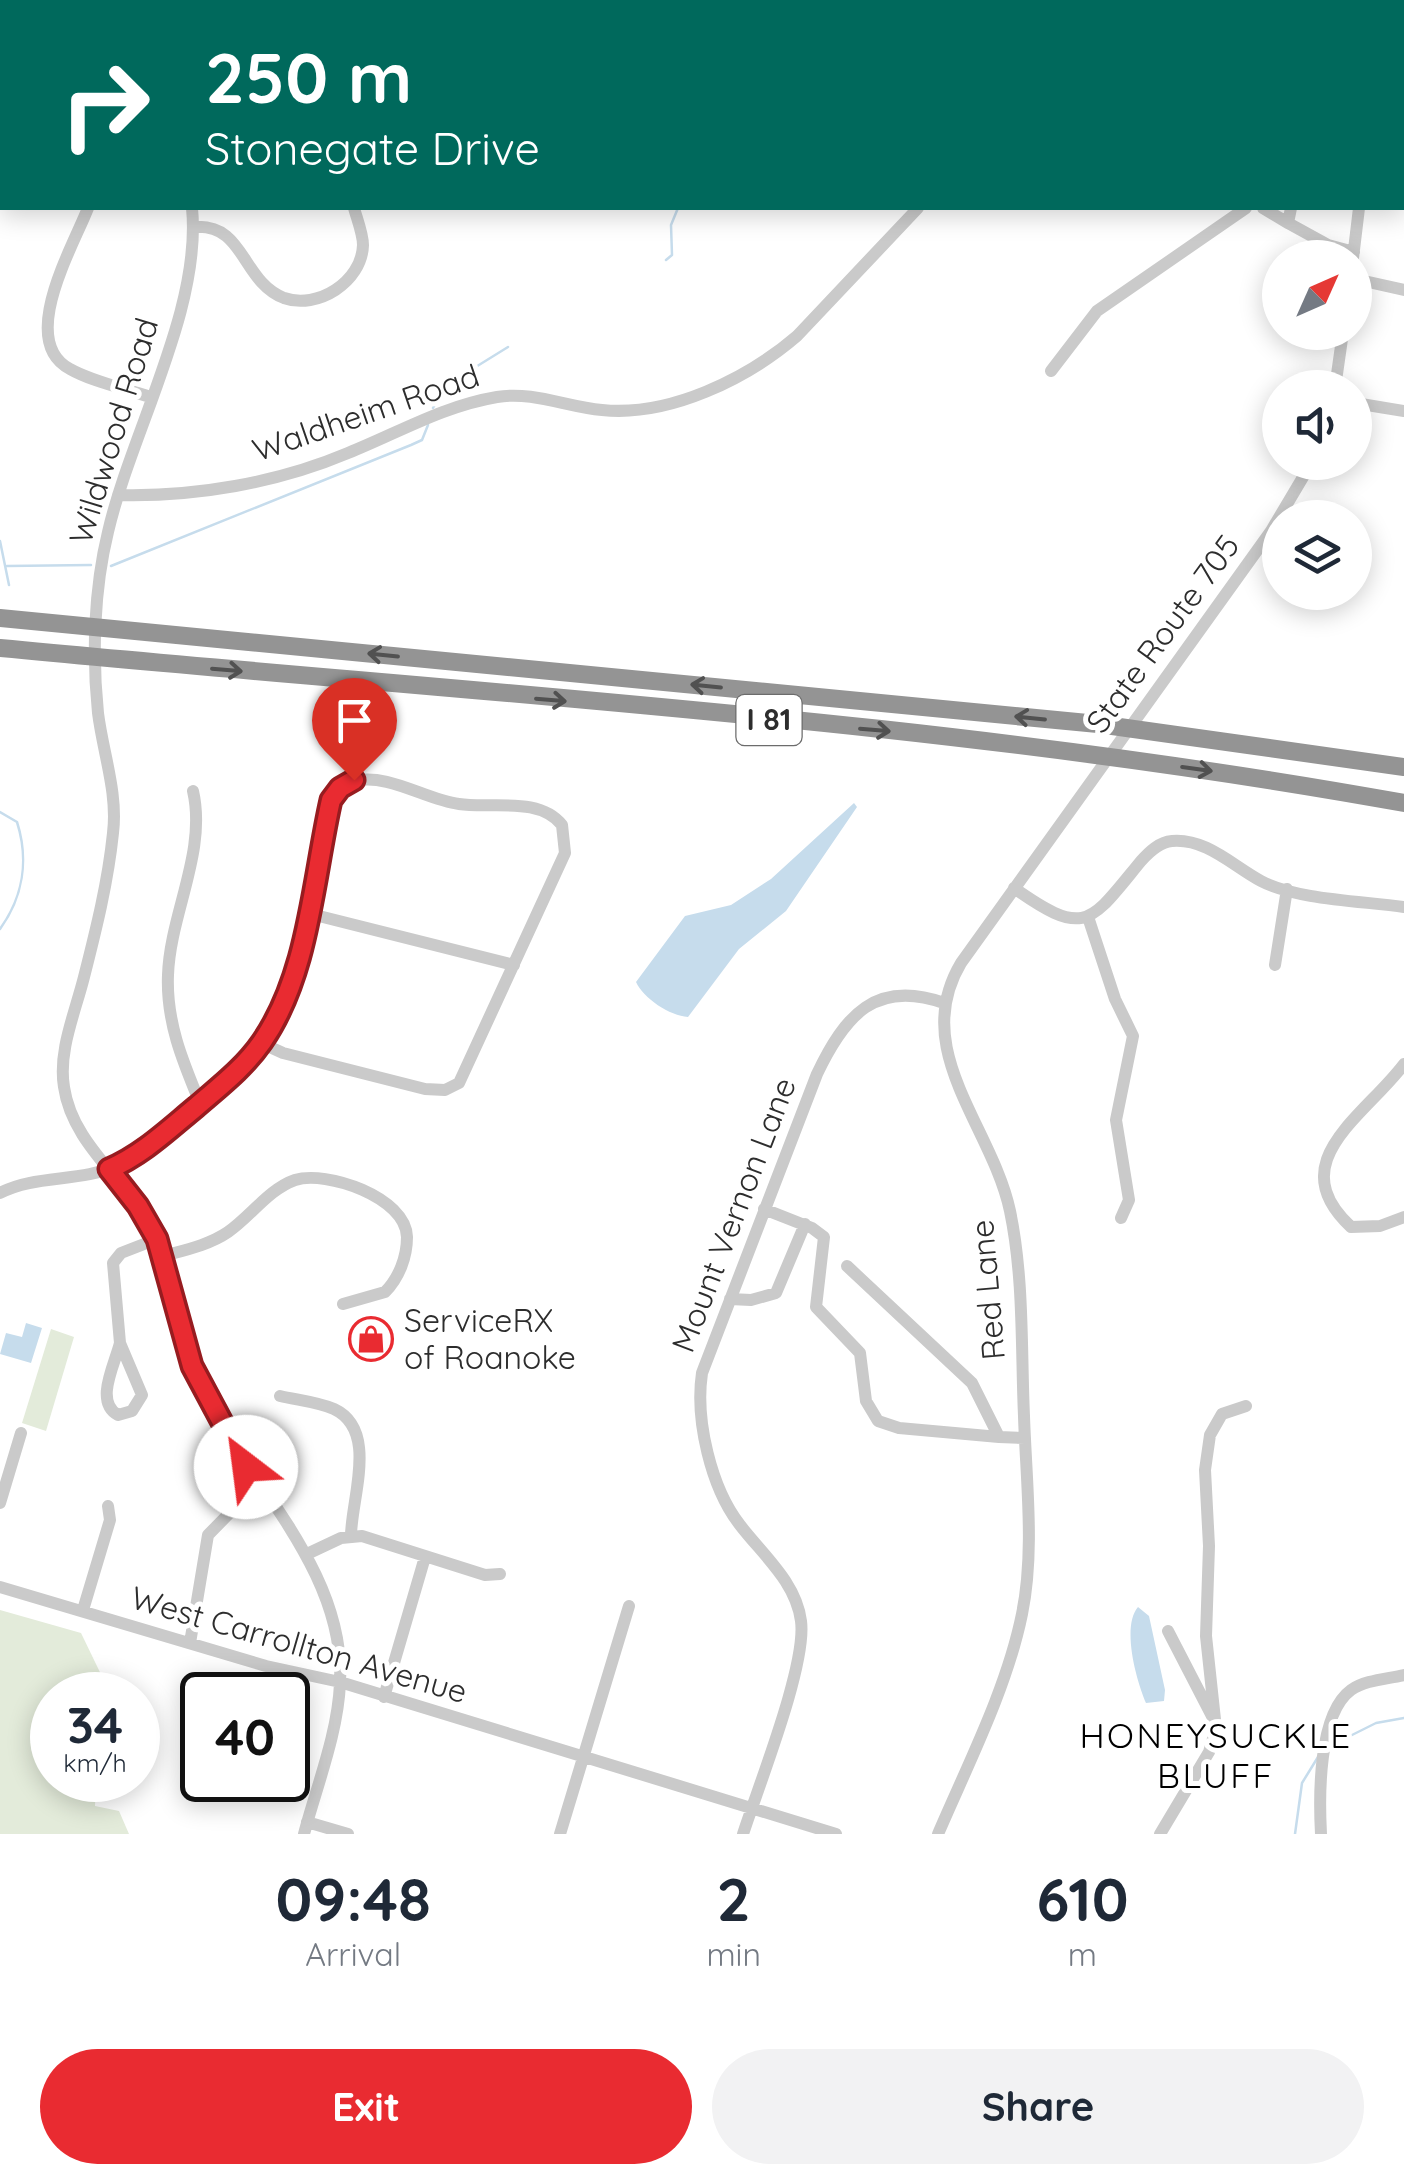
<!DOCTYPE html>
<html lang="en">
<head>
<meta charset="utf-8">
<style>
	body { margin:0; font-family:Quicksand,sans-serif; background:#f2f2f3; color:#1f2937; height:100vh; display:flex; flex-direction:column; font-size:38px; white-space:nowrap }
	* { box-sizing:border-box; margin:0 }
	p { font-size:32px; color:#747a83 }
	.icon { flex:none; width:55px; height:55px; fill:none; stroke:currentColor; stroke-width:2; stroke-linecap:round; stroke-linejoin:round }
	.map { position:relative; height:1834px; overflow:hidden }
	.drawer { display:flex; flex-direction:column; background:#fff; flex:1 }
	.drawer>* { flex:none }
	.guide { position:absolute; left:0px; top:0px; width:1405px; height:210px; box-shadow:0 5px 25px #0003; background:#00695c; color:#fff; overflow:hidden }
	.needle { width:65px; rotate:45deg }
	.fabs { position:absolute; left:1262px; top:240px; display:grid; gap:20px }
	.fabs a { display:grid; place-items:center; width:110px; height:110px; border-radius:50%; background:#fff; box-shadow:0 5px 25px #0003; font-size:50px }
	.speed { position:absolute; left:30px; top:1672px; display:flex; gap:20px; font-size:50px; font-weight:700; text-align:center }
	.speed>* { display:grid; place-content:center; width:130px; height:130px; border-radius:50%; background:#fff; box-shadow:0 5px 25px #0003; line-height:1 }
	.speed small { font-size:25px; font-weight:400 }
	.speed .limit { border:5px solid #111; border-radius:15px; background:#fff; color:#111 }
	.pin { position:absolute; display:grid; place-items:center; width:85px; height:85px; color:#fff; margin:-102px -42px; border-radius:50% 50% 50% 0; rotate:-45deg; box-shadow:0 0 10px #0007 }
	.pin .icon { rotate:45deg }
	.me { position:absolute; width:110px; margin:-55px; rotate:330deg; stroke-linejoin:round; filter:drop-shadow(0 0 8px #0008) }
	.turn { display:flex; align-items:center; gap:35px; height:210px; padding:0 40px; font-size:45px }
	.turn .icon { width:130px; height:130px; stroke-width:2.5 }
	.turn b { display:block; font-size:70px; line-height:85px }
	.eta { display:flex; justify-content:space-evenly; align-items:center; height:170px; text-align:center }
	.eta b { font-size:60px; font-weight:700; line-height:70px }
	.button { display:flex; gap:20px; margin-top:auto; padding:20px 40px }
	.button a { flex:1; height:115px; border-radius:60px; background:#e92b31; color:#fff; font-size:40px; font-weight:700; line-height:115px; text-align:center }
	.button a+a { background:#f2f2f3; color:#1f2937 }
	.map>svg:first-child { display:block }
</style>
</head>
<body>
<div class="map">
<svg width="1404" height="1834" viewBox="0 0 1404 1834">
	<rect width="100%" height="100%" fill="#fff"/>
	<!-- green -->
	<path fill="#e3ebda" d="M51,1329L74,1337L46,1431L22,1423Z
		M0,1610L81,1633L109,1691L108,1695H52V1780H96L95,1806L119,1811L129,1834H0Z"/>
	<!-- water -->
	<path fill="#c6dcec" d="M854,803L857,807L786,911L739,949L688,1017C670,1016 643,998 636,982L685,916L731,905L771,879Z
		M26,1323L42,1328L31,1363L0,1354L6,1333L22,1337Z
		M1138,1607L1149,1616L1165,1690L1164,1701L1146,1703C1137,1682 1121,1627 1138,1607Z"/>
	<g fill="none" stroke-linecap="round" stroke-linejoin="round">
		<!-- stream -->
		<path stroke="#c6dcec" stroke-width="2.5" d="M920,2L923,0
			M666,260L672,255L671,225L678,208
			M433,408L445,386L508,347
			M0,541L9,585
			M7,566L91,565
			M111,566L411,445L422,440L428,425
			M0,812L17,822C29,860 23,897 0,929
			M1332,1745L1376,1723L1404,1718
			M1295,1834L1302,1783L1318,1757"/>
		<!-- minor -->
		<path stroke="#cacaca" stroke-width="12" d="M128,2L131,0
			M175,2V0
			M232,2L234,0
			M534,2V0
			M1388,2V0
			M0,113L2,111
			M88,208C73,247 17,341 70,369C93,382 124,388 150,397
			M192,208C202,309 131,432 108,532C94,589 92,655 98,713C103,753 118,793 113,833C108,882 96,930 84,977C75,1013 58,1051 64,1087C72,1143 124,1178 150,1225C179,1276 177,1337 202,1390C249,1484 346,1571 340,1683C338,1733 317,1785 304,1834
			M1263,208L1288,223
			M1291,208L1288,223L1328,245L1354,252
			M194,227C245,223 241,281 284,298C317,310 362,282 363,245C363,234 357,219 354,208
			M1353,258L1359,208
			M1355,279L1404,290
			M1051,371L1097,311L1246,208
			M1335,388L1343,332
			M1355,403L1404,411
			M118,495C195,497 277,483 348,453C398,433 443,406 497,397C533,391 567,407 602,410C669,417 747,379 797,336L918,208
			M193,791C207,852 170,914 168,975C166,1022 183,1062 200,1103
			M1014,888C1086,939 1090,923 1141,861C1149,852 1159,842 1172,841C1206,838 1233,866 1261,881C1297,900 1363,901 1404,907
			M307,913L514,965
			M1088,917L1115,999L1133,1036L1116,1120L1129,1200L1121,1218
			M1275,965L1287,889
			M1404,1064C1364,1117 1281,1162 1351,1227L1380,1226L1404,1217
			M0,1193C36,1174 81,1183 118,1165C146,1152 168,1130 192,1110C217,1089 243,1069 262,1041C309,973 313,879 331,800C336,791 343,783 354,781C389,773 426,800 459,804C491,809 539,796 562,825L565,853L459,1083L445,1090L425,1089L283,1053L261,1043
			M764,1209L812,1228L824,1237L816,1307L860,1353L866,1401L878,1421L899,1428L999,1437
			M163,1256C185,1250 209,1245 228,1232C250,1217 269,1189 295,1180C326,1170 406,1197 407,1237C407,1257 399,1278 385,1292L343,1304
			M847,1266L972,1383L999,1437L1025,1438
			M730,1299L751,1300L776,1293L805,1224
			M120,1343L142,1395L132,1411L118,1415C94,1402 115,1364 120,1343Z
			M120,1343L113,1263L121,1253L157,1239
			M280,1396C297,1400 318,1402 334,1409C379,1430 351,1499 351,1536
			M0,1503L21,1433
			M307,1554L341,1538L362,1536L485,1575L500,1574
			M0,1587L266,1666L340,1682L836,1834
			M83,1610L110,1520L108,1506
			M1168,1631L1214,1720
			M190,1643L208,1535L257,1485
			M384,1697L425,1557
			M307,1822L348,1834
			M560,1834L629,1606
			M743,1834C758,1787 807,1665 801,1621C796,1582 763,1555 740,1525C711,1488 695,1420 702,1373L817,1074C845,1015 876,979 944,1003
			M938,1834C968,1764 1007,1688 1022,1614C1035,1551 1026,1480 1024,1416C1021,1349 1024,1278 1010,1211C992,1126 909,1050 961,963L1271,531L1312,462
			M1160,1834L1209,1752L1216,1729L1206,1636L1209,1546L1205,1470L1210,1435L1222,1414L1246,1406
			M1321,1834C1319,1797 1318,1714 1351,1690C1365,1680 1387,1679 1404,1675"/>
		<!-- highway -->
		<path stroke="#949494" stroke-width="18" d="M0,618L1098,724L1404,767
			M0,648C468,693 941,719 1404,803"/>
	</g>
	<!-- one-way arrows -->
	<defs><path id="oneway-shaft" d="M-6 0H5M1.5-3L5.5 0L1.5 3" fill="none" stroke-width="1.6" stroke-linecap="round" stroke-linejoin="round" transform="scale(2.5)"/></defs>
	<g stroke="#515151">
		<use href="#oneway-shaft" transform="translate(383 655) rotate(-174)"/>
		<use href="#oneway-shaft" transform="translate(227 670) rotate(5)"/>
		<use href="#oneway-shaft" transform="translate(706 686) rotate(-174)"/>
		<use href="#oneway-shaft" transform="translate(551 700) rotate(5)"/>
		<use href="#oneway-shaft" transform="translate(1030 718) rotate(-174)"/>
		<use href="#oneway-shaft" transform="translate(875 730) rotate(5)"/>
		<use href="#oneway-shaft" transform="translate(1197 769) rotate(8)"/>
	</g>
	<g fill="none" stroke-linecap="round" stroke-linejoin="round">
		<!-- route casing -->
		<g stroke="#971c20" stroke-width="25">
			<path id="route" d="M246,1467L192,1366L157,1239L138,1206L109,1169C142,1155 168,1130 196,1107C219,1087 244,1068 262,1042C309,974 313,879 331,800L340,788L354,780"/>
		</g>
		<!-- route -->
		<use href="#route" stroke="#e92b31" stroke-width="18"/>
	</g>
	<!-- icons -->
	<defs>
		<g id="shop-ring" transform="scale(2.25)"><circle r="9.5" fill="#fff" stroke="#e92b31" stroke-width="1.5"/><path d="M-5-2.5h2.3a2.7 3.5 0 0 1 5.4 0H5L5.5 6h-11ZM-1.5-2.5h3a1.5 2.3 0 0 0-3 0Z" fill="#e92b31"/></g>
	</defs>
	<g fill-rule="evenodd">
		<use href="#shop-ring" x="371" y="1339"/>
	</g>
	<g text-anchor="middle" stroke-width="10" stroke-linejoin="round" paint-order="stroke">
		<!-- shield labels -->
		<rect fill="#fff" stroke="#6c6c6c" stroke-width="2.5" x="736.5" y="695" width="65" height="50" rx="8"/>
		<g font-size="30" font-weight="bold" fill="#2d2d2d">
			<text x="769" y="730">I 81</text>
		</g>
		<!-- street labels -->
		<g font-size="32" fill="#2d2d2d" stroke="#fff">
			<text transform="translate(366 413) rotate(-19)" y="11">Waldheim Road</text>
			<text transform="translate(114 431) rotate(-73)" y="11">Wildwood Road</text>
			<text transform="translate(1163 634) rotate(-54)" y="11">State Route 705</text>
			<text transform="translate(734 1215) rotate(-69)" y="11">Mount Vernon Lane</text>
			<text transform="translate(988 1290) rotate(-95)" y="11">Red Lane</text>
			<text transform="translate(299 1645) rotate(16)" y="11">West Carrollton Avenue</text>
		</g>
		<!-- poi labels -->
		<g font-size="32" fill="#2d2d2d" stroke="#fff" text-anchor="start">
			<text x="404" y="1332">ServiceRX<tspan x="404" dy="37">of Roanoke</tspan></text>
		</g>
		<!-- neighbourhood labels -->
		<g font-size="35" letter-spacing="2.5" fill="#000" stroke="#fff">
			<text x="1216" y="1748">HONEYSUCKLE<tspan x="1216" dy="40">BLUFF</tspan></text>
		</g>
	</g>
</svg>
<div class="fabs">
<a><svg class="needle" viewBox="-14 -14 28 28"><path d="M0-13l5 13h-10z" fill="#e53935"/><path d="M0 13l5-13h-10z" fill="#747a83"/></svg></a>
<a><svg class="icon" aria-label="sound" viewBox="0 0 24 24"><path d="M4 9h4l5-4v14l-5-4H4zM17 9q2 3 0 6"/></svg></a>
<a><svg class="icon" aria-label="layers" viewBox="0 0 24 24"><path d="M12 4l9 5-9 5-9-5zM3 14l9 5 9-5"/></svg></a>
</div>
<div class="speed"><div>34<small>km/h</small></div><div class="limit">40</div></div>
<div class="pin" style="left:354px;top:780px;background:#d93025"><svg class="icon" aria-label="arrive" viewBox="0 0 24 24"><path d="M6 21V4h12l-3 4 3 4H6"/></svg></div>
<svg class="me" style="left:246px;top:1467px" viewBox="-20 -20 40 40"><circle r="19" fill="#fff"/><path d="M0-13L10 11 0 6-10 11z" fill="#e92b31"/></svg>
<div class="guide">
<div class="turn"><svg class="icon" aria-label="right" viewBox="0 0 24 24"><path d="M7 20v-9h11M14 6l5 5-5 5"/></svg><div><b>250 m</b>Stonegate Drive</div></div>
</div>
</div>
<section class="drawer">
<div class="eta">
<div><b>09:48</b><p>Arrival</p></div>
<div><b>2</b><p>min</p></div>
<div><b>610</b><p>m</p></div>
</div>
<div class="button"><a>Exit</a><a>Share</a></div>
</section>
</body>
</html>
